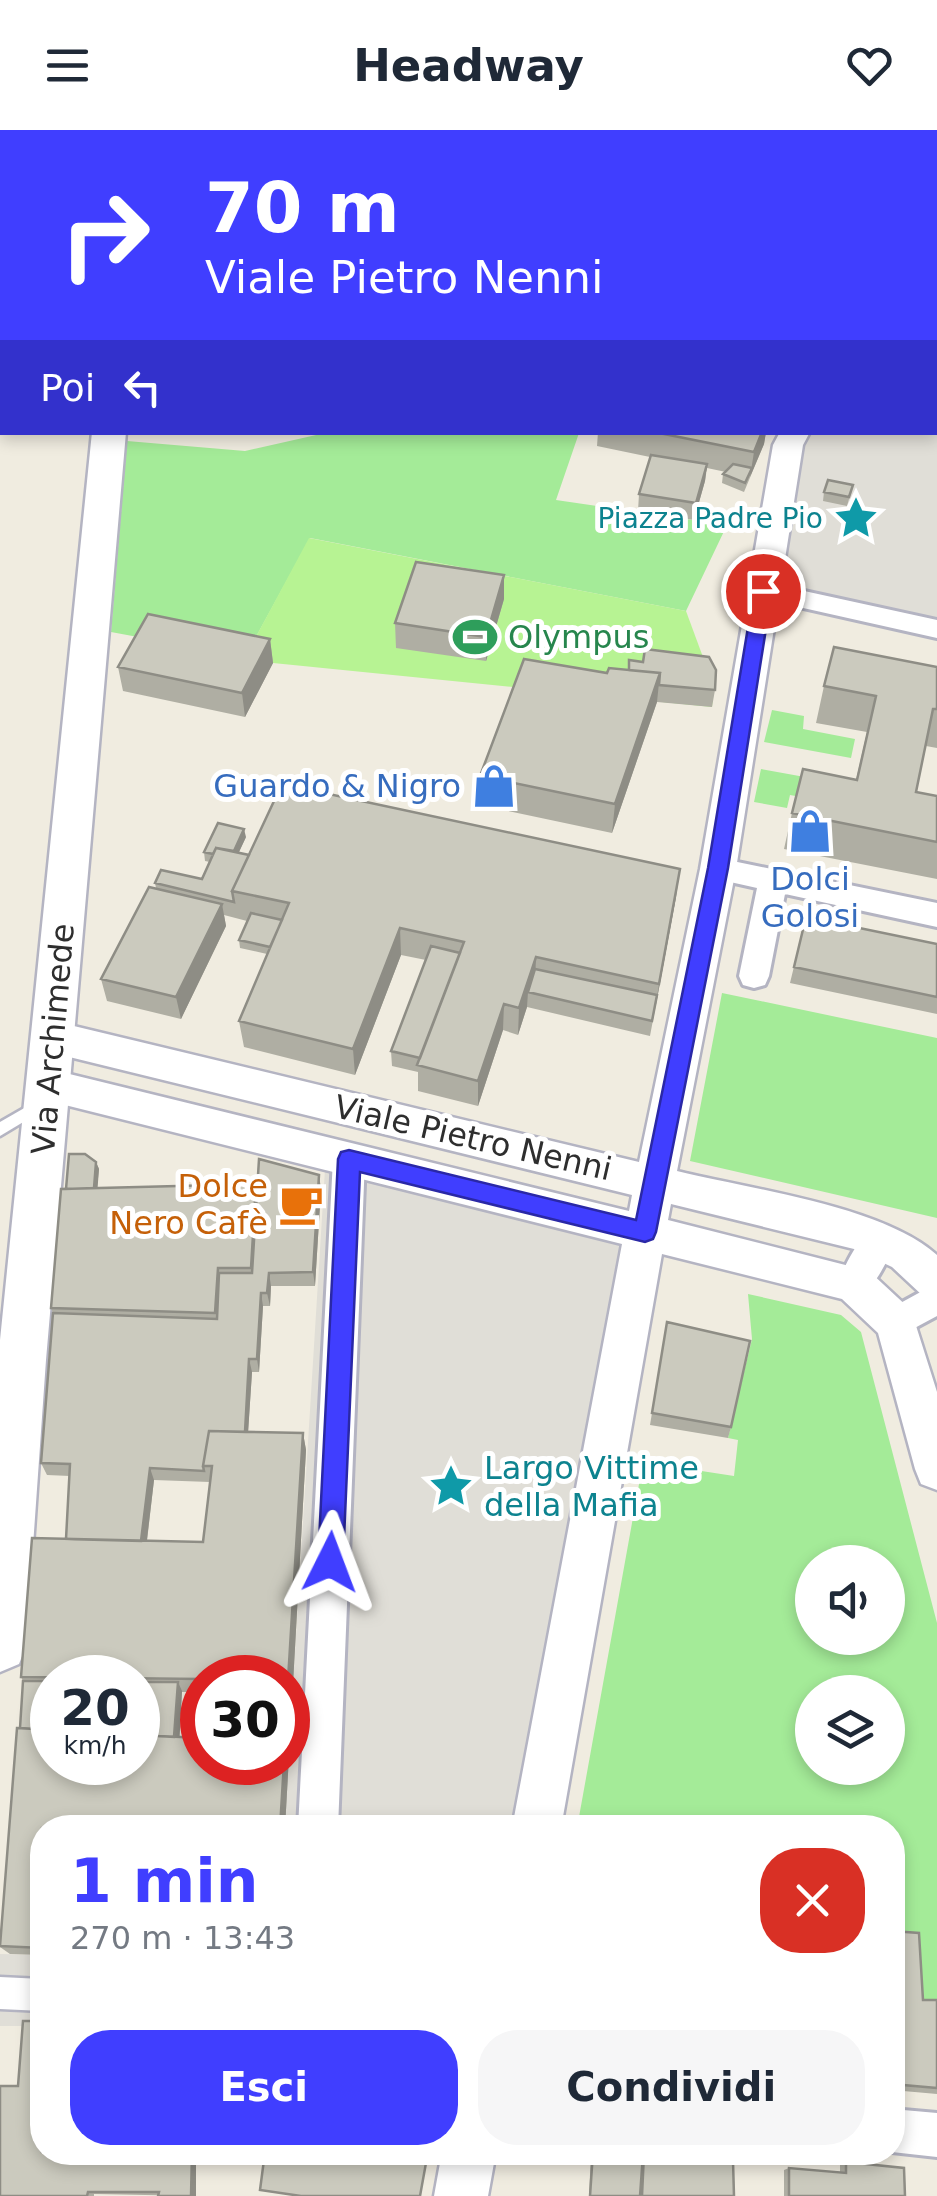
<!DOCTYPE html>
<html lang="it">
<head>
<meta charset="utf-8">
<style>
	body { margin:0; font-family:"DejaVu Sans",sans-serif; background:#f6f6f7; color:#1f2937; height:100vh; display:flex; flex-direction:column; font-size:38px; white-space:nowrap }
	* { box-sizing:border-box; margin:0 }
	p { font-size:32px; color:#747a83 }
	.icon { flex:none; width:55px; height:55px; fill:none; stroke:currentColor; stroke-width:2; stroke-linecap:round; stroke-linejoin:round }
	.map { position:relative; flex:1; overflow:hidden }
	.panel { position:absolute; left:30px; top:1685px; width:875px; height:350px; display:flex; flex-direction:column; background:#fff; border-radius:40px; box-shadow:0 5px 15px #0003 }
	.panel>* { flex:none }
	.hud { position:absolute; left:0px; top:0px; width:938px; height:305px; box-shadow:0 5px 15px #0003; background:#403eff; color:#fff; overflow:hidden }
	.fabs { position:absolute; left:795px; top:1415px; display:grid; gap:20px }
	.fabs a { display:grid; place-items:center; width:110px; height:110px; border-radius:50%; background:#fff; box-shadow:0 5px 15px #0003; font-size:50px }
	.speed { position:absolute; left:30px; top:1525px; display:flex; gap:20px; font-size:50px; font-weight:700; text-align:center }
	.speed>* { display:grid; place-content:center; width:130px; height:130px; border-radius:50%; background:#fff; box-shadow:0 5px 15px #0003; line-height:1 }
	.speed small { font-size:25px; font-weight:400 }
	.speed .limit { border:15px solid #d22; background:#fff; color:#111 }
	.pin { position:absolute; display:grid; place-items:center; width:85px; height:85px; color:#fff; margin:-42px; border:5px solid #fff; border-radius:50%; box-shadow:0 2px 10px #0007 }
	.me { position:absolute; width:110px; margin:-55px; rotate:3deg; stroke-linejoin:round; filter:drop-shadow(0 0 8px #0008) }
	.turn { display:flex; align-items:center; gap:35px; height:210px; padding:0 40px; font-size:45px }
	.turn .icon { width:130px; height:130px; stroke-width:2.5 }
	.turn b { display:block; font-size:70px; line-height:85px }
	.then { display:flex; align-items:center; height:95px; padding:0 40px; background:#0003; gap:20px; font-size:38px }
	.round { display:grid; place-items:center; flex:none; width:105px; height:105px; border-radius:40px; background:#f6f6f7 }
	.head { display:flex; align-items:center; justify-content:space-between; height:170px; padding:0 40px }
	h1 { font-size:60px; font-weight:800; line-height:75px; color:#403eff }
	.primary-button { display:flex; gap:20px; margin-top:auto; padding:20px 40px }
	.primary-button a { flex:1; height:115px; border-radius:40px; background:#403eff; color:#fff; font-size:40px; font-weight:800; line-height:115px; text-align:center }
	.primary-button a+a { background:#f6f6f7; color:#1f2937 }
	header { display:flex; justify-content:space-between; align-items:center; height:130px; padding:0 40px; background:#fff; font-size:45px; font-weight:800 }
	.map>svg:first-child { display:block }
</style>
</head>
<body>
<header><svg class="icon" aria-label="menu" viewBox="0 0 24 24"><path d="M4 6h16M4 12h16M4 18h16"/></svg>Headway<svg class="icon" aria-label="heart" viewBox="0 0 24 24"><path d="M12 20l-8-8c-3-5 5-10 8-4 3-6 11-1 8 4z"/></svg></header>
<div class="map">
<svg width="937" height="2066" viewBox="0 0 937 2066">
	<rect width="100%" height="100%" fill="#f0ece0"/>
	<!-- green -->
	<path fill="#a4eb98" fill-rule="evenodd" d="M325,303H579L556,370L727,395L686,481L310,408L245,527L111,502L127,311L245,321Z
		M772,580L804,586L803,599L855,609L851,628L764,612Z
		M761,639L849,655L845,675L790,665L787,678L754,672Z
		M722,863L937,908V1088L690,1031Z
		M748,1164L841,1185L861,1202L937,1493V1878L913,1876L893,1810L892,1698H577L643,1332L734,1346L738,1310L728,1308L752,1209ZM812,1432H888V1508H812ZM812,1562H888V1638H812Z"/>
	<!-- pitch -->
	<path fill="#b7f393" d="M309,408L686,481L714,557L712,577L273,533L245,527Z"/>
	<!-- plaza -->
	<path fill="#e0ded7" d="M937,9V499L763,461L795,303L935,302Z
		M326,1023L645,1102L536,1697L284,1698Z
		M0,1824L42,1825V1896H0Z"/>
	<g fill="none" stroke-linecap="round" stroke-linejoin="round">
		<!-- service casing -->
		<g stroke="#b4b4c2" stroke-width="5">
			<path id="service" d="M40,969L45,971L47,975L45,979L0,1006V992Z"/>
		</g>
		<!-- pedestrian casing -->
		<g stroke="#b4b4c2" stroke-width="5">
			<path id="pedestrian" d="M0,1847L42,1849V1881L0,1879Z"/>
		</g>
		<!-- minor casing -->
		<g stroke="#b4b4c2" stroke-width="6">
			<path id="minor" d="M935,268L937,269V285L935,284Z
				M763,452L937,490V508L754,467L750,461L754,455Z
				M718,728L937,773V797L785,764L769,846L765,855L754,858L743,855L739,846L757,758L708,747L703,739L708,731Z
				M349,1015L360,1019L365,1029L338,1698H298L333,1029L338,1019Z
				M880,1095L892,1100L897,1110C887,1130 875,1161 854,1169L842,1165L837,1154C846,1134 859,1103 880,1095Z
				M937,1153V1186L896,1208L884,1204L879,1193L884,1182Z
				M892,1979L937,1983V2027L892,2022Z"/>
		</g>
		<!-- tertiary casing -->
		<g stroke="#b4b4c2" stroke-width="5">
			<path id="tertiary" d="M937,1V20L935,21V2H932Z
				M780,302H810L803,315L736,739L677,1041C750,1059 883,1076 937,1125V1170L922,1165L892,1137L854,1119L671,1074L668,1090L869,1141L911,1180L937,1262V1360L921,1354L915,1339L878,1203L842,1169L662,1124L561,1698H512L622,1114L49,971L35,966L30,955L35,944L49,939L629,1081L632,1065L53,923L39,918L34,907L39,896L53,891L639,1032L700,739L773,315Z
				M442,2022H496L488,2066H434Z"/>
		</g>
		<!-- secondary casing -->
		<g stroke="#b4b4c2" stroke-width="5">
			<path id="secondary" d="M119,0H149V2H120Z
				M92,302H126L46,1230L26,1516L19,1534L0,1542V1210Z"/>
		</g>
		<!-- service -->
		<use href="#service" fill="#fff" fill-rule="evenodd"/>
		<!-- pedestrian -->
		<use href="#pedestrian" fill="#fff" fill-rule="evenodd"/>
		<!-- minor -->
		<use href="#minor" fill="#fff" fill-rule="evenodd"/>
		<!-- tertiary -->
		<use href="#tertiary" fill="#fff" fill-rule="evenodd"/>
		<!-- secondary -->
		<use href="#secondary" fill="#fff" fill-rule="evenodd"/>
	</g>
	<!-- wall -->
	<path fill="#afaea3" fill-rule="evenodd" d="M8,0H82V2H8Z
		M199,0H303L297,2H199Z
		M598,302H766L764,314L744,362L722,353L723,344L726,342L707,338L705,351L694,390L638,381L639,364L650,327L597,316Z
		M853,355L847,376L823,371L824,362Z
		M504,445V469L486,531L396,518L395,493Z
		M270,509L273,533L245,587L123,561L118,537Z
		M629,530L715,560L712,577L657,572L612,703L480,675V646L607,543L629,540Z
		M937,537V618L926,616L916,662L937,666V749L784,719L792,683L856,650L867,602L816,593L824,556Z
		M246,707L239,722L249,725L676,767L650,906L527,877L518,905L503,900L478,976L418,961V942L392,936L391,921L426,830L401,825L355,945L244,917L239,891L267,824L240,818L239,810L247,791L224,785L226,796L181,889L107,871L101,849L156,758L155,753L202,749L210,732L205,731L204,722Z
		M806,787L937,814V884L790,853Z
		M96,1032L99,1039L97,1058L321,1059L315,1156H271L270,1176H263L259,1242H252L248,1302L303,1303L306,1320L285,1698H42V1825L10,1824L0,1817L20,1598L23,1551L21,1547L66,1409L70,1346L47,1345L41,1333L53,1183L51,1178L66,1059ZM154,1350L210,1352L203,1412L147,1411ZM52,1548H138V1632H52ZM202,1548H288V1632L179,1607L182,1562H202Z
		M667,1192L731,1297L728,1308L650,1295Z
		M892,1801L923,1870H937V1964L892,1960Z
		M42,2022H196V2066L94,2064V2066H0Z
		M591,2022H625L734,2066H589Z
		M846,2032L905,2066H784V2040L789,2038L840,2042V2035Z"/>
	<!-- shaded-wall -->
	<path fill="#8e8d85" d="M64,0H82V2H64Z
		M239,0H303L297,2H240Z
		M467,0H508L504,2H462Z
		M622,0H648L646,2H618Z
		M762,302H766L764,314L750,347L754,322Z
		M707,334L705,351L694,390L696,373Z
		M504,445V469L486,531V507Z
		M270,509L273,533L245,587L242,563Z
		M660,543L657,572L612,703L615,674Z
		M244,699L246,707L232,737L230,728Z
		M680,739L676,767L655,880L659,854Z
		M222,774L226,796L181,889L176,867Z
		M400,798L401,825L355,945L353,919Z
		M536,827L535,854L528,862L527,877L518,905L519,878Z
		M504,874L503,900L478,976V951Z
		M96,1032L99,1039L96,1078L94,1071Z
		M319,1045L321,1059L315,1156L313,1142Z
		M269,1143L271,1156L270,1176L267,1163Z
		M261,1163L263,1176L259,1242L257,1229Z
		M249,1229L252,1242L247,1319L244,1307Z
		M303,1303L306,1320L285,1698H280L284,1632H288V1550Z
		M150,1338L154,1350L145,1426L140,1415Z
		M178,1552L182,1561L179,1618L174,1610Z
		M192,2022H196V2066H191Z"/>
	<!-- building -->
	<path fill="#cbcabe" stroke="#8e8d85" stroke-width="2.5" d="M8,0H64L8,1Z
		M380,0H467L462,2H375Z
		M547,0H622L618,2H543Z
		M720,0H788L786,2H718Z
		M654,302H762L754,322Z
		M651,325L707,334L696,373L639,364Z
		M733,334L752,338L745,353L723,344Z
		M828,350L853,355L849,367L824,362Z
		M416,432L504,445L486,507L395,493Z
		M148,484L270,509L242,563L118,537Z
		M834,517L937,537V579H933L916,662L937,666V712L792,683L803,639L857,650L876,566L824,556Z
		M645,519L709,527L716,540L715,560L659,555L660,543L629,540V530L643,532Z
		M524,529L607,543L609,538L660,543L615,674L480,646Z
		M282,654L680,739L659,854L536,827L519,878L504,874L478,951L417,935L464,812L400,798L353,919L239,891L289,773L232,761Z
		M218,693L244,699L234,721L216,718L213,724L204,722Z
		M216,718L249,725L232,761L234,772L155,753L161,740L202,749Z
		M149,757L222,774L176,867L101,849Z
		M251,783L282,790L270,817L239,810Z
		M806,787L937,814V867L794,837Z
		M431,816L460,823L420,928L391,921Z
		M535,839L657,865L652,891L528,862Z
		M69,1024H85L96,1032L94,1058L66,1059Z
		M259,1029L319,1045L313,1142L269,1143L267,1163H261L257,1229H249L245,1302L209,1301L203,1336L204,1341L150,1338L141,1411L66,1409L70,1334L41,1333L53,1183L217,1189L219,1143H252Z
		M256,1054L251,1138H218L215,1183L51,1178L61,1059Z
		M667,1192L750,1211L731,1297L652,1283Z
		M209,1301L303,1303L288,1550V1548H202V1549L21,1547L32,1408L203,1412L212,1336H203Z
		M23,1551H52V1600L20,1598Z
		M138,1552H178L174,1607L138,1605Z
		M288,1553H290L288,1589Z
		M17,1598L52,1600V1632H138V1605L202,1608V1632H284L280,1698H42V1818L0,1816Z
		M892,1801L919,1803L923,1870H937V1958L892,1954Z
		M23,1891H42V2022H192L191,2066H158L159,2062H88L87,2066H0V1956H18Z
		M265,2022H428L420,2066H301L260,2060Z
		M593,2022L643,2024L640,2066H590Z
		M644,2023L733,2031L734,2066H642Z
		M846,2032L904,2038L905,2066H789V2038L846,2043Z"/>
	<!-- route -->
	<path fill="#403eff" stroke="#2a28a6" stroke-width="2.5" d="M763,455L772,461L728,738L656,1102L653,1109L645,1112L360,1042L343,1432L340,1441L330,1445L321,1441L318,1432L338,1029L341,1022L349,1020L636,1090L708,738L754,461Z"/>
	<!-- icons -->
	<defs>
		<g id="sight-bare" transform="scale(3.45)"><path d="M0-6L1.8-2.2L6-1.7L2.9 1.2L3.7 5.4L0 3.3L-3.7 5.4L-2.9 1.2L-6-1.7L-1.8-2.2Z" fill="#0f9aa8" stroke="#fff" stroke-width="2.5" paint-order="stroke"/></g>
		<g id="stadium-bare" transform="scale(3.45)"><path d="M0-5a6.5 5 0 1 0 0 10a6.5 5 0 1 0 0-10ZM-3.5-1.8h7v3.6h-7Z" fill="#2e9e5b" stroke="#fff" stroke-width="2.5" paint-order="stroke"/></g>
		<g id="shop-bare" transform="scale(3.45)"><path d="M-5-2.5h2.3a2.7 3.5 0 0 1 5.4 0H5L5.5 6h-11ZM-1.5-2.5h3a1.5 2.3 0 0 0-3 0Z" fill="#3f7fe0" stroke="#fff" stroke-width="2.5" paint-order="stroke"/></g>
		<g id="cafe-bare" transform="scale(3.45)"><path d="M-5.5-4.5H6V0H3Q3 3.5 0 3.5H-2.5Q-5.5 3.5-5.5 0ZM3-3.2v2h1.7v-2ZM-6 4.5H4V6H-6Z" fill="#e8710a" stroke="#fff" stroke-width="2.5" paint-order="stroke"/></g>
	</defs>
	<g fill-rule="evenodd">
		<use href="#sight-bare" x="856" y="388"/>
		<use href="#stadium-bare" x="475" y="507"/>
		<use href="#shop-bare" x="494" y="656"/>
		<use href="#shop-bare" x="810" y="701"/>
		<use href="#cafe-bare" x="301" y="1074"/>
		<use href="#sight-bare" x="451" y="1356"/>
	</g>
	<g text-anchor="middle" stroke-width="10" stroke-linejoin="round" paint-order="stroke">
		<!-- far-culture labels -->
		<g font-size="28" fill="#0d838f" stroke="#fff" text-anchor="end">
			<text x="823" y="398">Piazza Padre Pio</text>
		</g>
		<!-- leisure labels -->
		<g font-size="32" fill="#27864d" stroke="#fff" text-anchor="start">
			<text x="508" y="518">Olympus</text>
		</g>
		<!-- shop labels -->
		<g font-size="32" fill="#366cbe" stroke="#fff" text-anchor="end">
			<text x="461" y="667">Guardo &amp; Nigro</text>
			<text x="810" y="760" text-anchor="middle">Dolci<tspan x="810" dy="37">Golosi</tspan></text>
		</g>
		<!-- street labels -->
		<g font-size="32" fill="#2e2e2e" stroke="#fff">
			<text transform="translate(53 909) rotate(-85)" y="11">Via Archimede</text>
			<text transform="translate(473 1008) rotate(13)" y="11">Viale Pietro Nenni</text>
		</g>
		<!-- food labels -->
		<g font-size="32" fill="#c56008" stroke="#fff" text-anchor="end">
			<text x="268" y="1067">Dolce<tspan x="268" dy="37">Nero Cafè</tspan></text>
		</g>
		<!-- culture labels -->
		<g font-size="32" fill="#0d838f" stroke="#fff" text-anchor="start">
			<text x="484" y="1349">Largo Vittime<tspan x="484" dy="37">della Mafia</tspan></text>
		</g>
	</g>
</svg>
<div class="fabs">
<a><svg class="icon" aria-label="sound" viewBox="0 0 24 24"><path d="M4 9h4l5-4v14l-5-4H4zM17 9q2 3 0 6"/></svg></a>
<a><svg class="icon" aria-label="layers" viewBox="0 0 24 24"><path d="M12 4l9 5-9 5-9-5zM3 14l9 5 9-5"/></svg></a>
</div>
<div class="speed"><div>20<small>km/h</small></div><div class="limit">30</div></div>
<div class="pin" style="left:763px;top:461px;background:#d93025"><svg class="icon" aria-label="arrive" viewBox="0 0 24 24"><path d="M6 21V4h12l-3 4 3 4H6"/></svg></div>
<svg class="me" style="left:330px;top:1432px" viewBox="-20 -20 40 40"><path d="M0-17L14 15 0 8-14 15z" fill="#403eff" stroke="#fff" stroke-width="4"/></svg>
<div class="hud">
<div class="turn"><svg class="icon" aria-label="right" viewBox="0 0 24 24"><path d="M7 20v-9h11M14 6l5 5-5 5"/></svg><div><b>70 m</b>Viale Pietro Nenni</div></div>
<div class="then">Poi<svg class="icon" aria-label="left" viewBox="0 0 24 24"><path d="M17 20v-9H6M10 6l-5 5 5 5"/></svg></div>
</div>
<section class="panel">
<div class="head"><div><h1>1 min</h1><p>270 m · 13:43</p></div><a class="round" style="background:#d93025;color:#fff"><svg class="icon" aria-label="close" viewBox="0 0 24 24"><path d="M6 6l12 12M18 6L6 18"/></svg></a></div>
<div class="primary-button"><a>Esci</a><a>Condividi</a></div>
</section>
</div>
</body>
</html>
